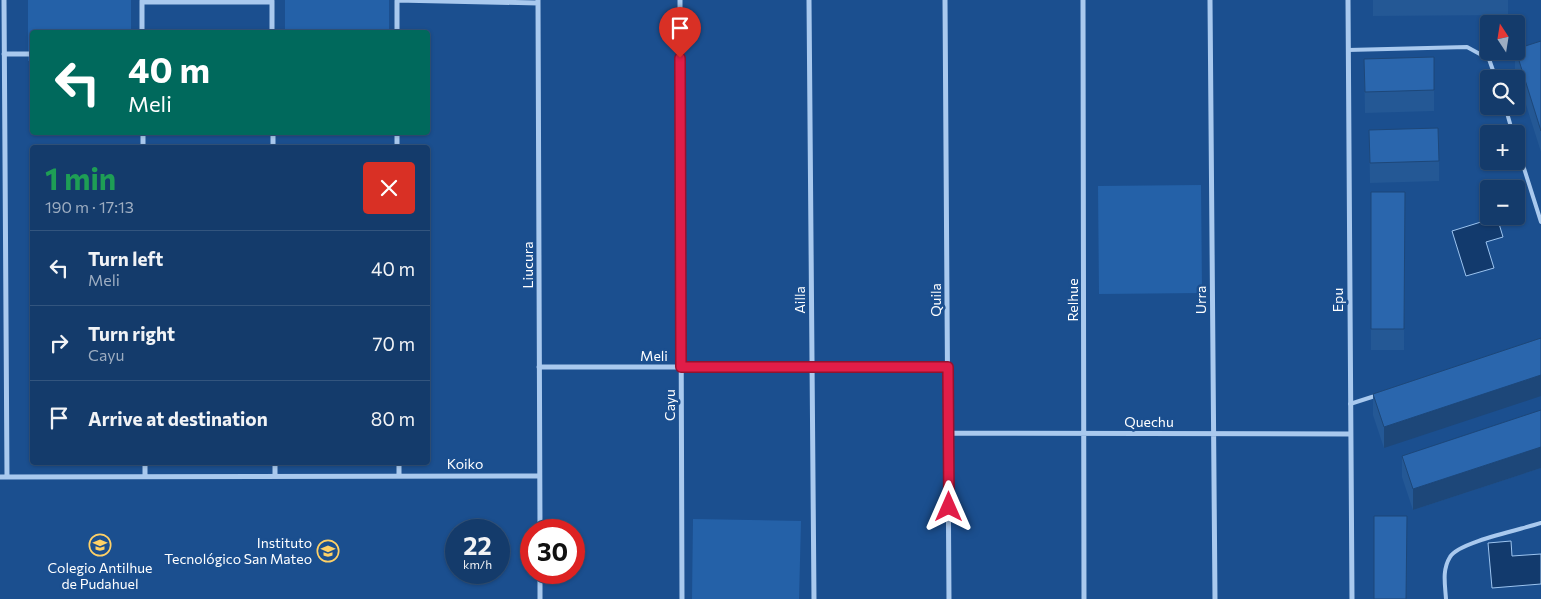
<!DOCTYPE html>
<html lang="en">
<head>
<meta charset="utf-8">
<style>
	body { margin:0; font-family:Commissioner,sans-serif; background:#1d4271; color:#f1f3f6; height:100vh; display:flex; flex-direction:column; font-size:19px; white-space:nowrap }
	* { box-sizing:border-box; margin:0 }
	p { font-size:16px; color:#9dadc1 }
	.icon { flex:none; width:28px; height:28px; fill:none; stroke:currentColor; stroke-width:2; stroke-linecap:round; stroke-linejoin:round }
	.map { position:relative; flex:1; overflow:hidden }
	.drawer { position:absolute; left:30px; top:145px; width:400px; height:320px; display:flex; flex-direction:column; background:#143b6b; border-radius:5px; box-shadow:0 1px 4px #0004,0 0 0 1px #33557e }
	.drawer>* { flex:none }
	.guide { position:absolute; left:30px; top:30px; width:400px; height:105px; border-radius:5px; box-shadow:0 1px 4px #0004,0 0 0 1px #33557e; background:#00695c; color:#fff; overflow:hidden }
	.needle { width:32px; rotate:348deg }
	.fabs { position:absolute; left:1480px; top:15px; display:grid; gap:10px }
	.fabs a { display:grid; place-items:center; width:45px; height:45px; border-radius:5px; background:#143b6b; box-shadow:0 1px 4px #0004,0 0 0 1px #33557e; font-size:25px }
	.speed { position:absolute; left:445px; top:519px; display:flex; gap:10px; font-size:25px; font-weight:700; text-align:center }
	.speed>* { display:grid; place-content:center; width:65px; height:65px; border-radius:50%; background:#143b6b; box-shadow:0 1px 4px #0004,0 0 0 1px #33557e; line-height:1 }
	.speed small { font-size:12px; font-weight:400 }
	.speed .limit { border:8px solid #d22; background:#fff; color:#111 }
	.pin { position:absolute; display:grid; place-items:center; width:42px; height:42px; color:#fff; margin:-51px -21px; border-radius:50% 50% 50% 0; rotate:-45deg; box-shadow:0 0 5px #0007 }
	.pin .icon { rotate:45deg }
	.me { position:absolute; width:55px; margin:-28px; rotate:0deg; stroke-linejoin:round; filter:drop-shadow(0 0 4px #0008) }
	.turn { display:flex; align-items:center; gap:18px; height:105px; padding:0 15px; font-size:22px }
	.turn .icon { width:65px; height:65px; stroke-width:2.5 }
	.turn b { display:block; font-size:35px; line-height:42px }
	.round { display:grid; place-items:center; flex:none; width:52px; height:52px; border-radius:5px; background:#1d4271 }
	.head { display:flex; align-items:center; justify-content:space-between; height:85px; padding:0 15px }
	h1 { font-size:30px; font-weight:700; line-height:38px; color:#1e9e55 }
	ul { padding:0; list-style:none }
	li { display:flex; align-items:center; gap:15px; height:75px; padding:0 15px; border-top:1px solid #33557e }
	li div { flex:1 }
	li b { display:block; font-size:19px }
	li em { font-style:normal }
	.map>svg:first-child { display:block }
</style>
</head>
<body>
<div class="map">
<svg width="1541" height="599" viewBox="0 0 1541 599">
	<rect width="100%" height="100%" fill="#1b4f8f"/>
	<!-- green -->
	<path fill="#2461a8" d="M28,0H131V32H32V61H28Z
		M285,0H389V32H285Z
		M1201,185L1202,293L1099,294L1098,186Z
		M693,519L801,521L799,599H692Z"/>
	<!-- water -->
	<path fill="#123a6d" stroke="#9cc4f0" d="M1497,217L1503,237L1486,242L1494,268L1466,276L1452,231Z
		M1511,541L1512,556L1541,554V584L1492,588L1488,543Z"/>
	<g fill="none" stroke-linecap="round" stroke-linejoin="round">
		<!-- lane -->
		<path stroke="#a9c9ee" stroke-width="4" d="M1348,50L1467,47L1489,59L1496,79
			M1505,106L1513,134
			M1516,143L1541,222
			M1350,404L1378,395
			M1446,599C1445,584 1442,570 1450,557C1458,542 1523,529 1541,523"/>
		<!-- street -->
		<path stroke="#a9c9ee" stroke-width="5" d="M4,0L7,477
			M397,0L538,3
			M397,0V32
			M538,0L540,530
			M680,0L682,599
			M809,0L814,599
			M945,0L949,599
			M1083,0L1084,599
			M1210,0L1215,599
			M1348,0L1352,599
			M142,1V32
			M272,1V32
			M142,2H272
			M4,54H32
			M143,132V148
			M273,132V148
			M397,132V148
			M539,367H948
			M948,433L1350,434
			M145,462V476
			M275,462V476
			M399,462V476
			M0,477L539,476
			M540,572V599"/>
	</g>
	<!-- wall -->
	<path fill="#245895" d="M1373,0H1508V15L1373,16Z
		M1541,41V152L1515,70V51Z
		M1364,59L1434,90V111L1365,113Z
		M1369,130L1439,161V181L1370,183Z
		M1371,192H1405L1404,350H1371Z
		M1541,338L1384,448L1373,415V394Z
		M1541,410V468L1413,510L1402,477V456Z"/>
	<!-- shaded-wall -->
	<path fill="#1d4779" d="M1541,375V396L1384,448V427Z
		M1541,447V468L1413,510V489Z"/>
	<!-- building -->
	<path fill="#2a66ad" stroke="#1d4779" d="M1541,41V131L1516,51V49Z
		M1434,57V90L1365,92L1364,59Z
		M1438,128L1439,161L1370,163L1369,130Z
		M1371,192H1405L1404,329H1371Z
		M1541,338V375L1384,427L1373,394Z
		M1541,410V447L1413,489L1402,456Z
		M1374,516H1407L1406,599H1374Z"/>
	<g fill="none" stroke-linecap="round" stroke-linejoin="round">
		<!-- route casing -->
		<g stroke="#92132f" stroke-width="12">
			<path id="route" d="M680,58L681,367H948L949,507"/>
		</g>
		<!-- route -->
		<use href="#route" stroke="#e11d48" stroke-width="9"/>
	</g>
	<!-- icons -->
	<defs>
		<g id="school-ring" transform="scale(1.125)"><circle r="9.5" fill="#1b4f8f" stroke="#ffd166" stroke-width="1.5"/><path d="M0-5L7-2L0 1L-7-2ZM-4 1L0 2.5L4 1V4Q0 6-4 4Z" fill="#ffd166"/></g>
	</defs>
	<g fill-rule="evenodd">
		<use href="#school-ring" x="100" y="545"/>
		<use href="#school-ring" x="328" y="551"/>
	</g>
	<g text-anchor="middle" stroke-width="5" stroke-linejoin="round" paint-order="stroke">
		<!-- street labels -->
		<g font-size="14" fill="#fff" stroke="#1b4f8f">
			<text transform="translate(528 265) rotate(-90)" y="5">Liucura</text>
			<text transform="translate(800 300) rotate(-90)" y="5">Ailla</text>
			<text transform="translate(936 300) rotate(-90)" y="5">Quila</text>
			<text transform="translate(1073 300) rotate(-90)" y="5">Relhue</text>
			<text transform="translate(1201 300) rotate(-90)" y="5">Urra</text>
			<text transform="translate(1338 300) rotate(-90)" y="5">Epu</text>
			<text x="654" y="361">Meli</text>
			<text transform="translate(670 405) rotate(-90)" y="5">Cayu</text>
			<text x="1149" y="427">Quechu</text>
			<text x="465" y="469">Koiko</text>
		</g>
		<!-- poi labels -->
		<g font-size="14" fill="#fff" stroke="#1b4f8f" text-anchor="end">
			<text x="312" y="548">Instituto<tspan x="312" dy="16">Tecnológico San Mateo</tspan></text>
			<text x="100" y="573" text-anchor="middle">Colegio Antilhue<tspan x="100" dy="16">de Pudahuel</tspan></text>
		</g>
	</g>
</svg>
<div class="fabs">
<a><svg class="needle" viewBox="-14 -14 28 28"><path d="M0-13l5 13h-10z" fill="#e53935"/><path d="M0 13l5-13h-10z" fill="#9dadc1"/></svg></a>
<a><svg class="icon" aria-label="search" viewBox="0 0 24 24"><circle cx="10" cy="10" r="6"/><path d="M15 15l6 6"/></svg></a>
<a>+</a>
<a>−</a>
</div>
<div class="speed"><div>22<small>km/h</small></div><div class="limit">30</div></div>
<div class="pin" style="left:680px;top:58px;background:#d93025"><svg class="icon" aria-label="arrive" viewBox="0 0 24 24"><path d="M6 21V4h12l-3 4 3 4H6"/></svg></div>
<svg class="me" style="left:949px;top:507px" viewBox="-20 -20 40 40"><path d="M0-17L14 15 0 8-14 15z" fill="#e11d48" stroke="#fff" stroke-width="4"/></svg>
<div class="guide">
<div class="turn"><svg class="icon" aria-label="left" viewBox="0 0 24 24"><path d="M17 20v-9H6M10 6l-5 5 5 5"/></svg><div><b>40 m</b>Meli</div></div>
</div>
<section class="drawer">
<div class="head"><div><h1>1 min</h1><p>190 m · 17:13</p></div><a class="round" style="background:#d93025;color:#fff"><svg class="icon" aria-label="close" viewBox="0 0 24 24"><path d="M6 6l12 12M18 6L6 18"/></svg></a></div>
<ul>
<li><svg class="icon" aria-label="left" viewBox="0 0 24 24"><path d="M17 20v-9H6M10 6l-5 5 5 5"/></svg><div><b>Turn left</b><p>Meli</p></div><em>40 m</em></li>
<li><svg class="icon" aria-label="right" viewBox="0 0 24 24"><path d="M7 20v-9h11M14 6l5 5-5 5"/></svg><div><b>Turn right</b><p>Cayu</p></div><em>70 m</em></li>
<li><svg class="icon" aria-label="arrive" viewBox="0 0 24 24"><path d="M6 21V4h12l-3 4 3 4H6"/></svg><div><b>Arrive at destination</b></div><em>80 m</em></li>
</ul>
</section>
</div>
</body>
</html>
